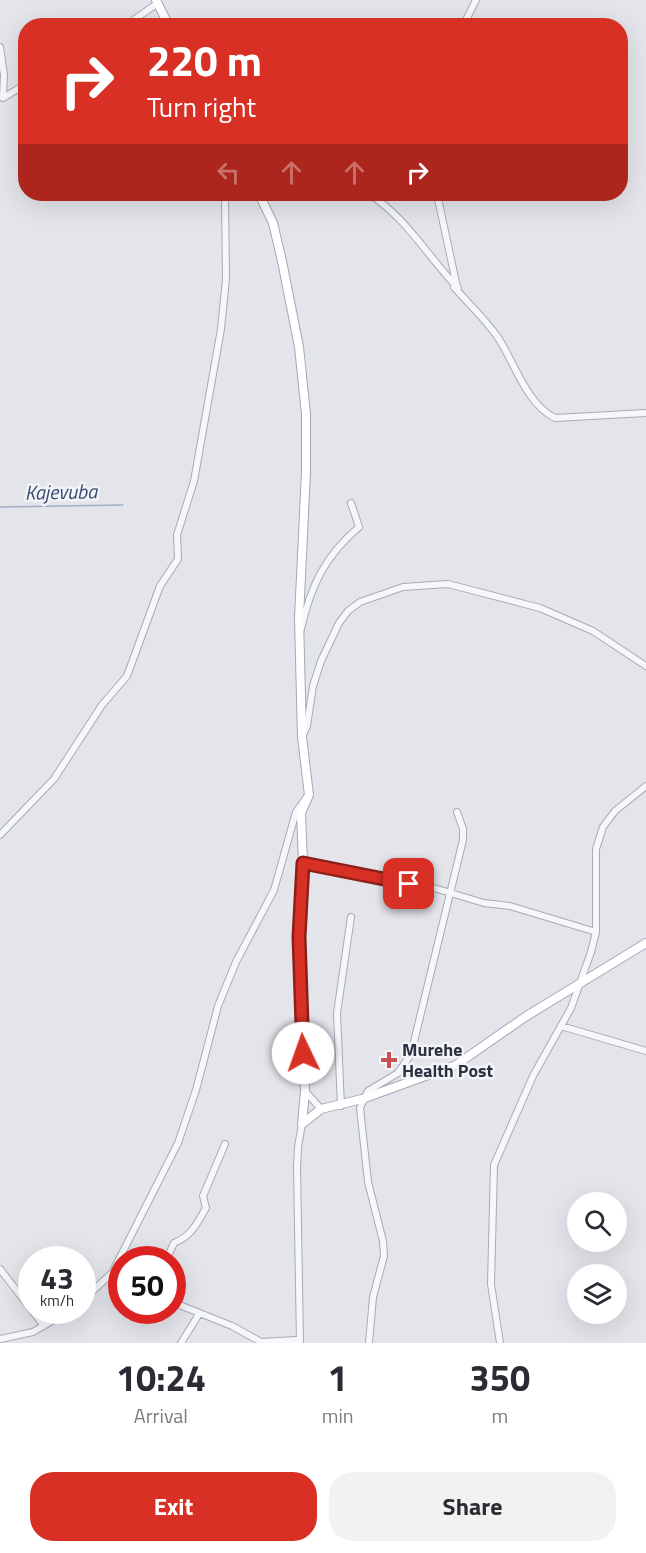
<!DOCTYPE html>
<html lang="en">
<head>
<meta charset="utf-8">
<style>
	body { margin:0; font-family:"Titillium Web",sans-serif; background:#f2f2f3; color:#2b2b33; height:100vh; display:flex; flex-direction:column; font-size:22px; white-space:nowrap }
	* { box-sizing:border-box; margin:0 }
	p { font-size:20px; color:#7c7c81 }
	.icon { flex:none; width:33px; height:33px; fill:none; stroke:currentColor; stroke-width:2; stroke-linecap:round; stroke-linejoin:round }
	.map { position:relative; height:1343px; overflow:hidden }
	.drawer { display:flex; flex-direction:column; background:#fff; flex:1 }
	.drawer>* { flex:none }
	.hud { position:absolute; left:18px; top:18px; width:610px; height:183px; border-radius:24px; box-shadow:0 6px 24px #0002; background:#d93025; color:#fff; overflow:hidden }
	.buttons { position:absolute; left:567px; top:1192px; display:grid; gap:12px }
	.buttons a { display:grid; place-items:center; width:60px; height:60px; border-radius:50%; background:#fff; box-shadow:0 6px 24px #0002; font-size:30px }
	.speed { position:absolute; left:18px; top:1246px; display:flex; gap:12px; font-size:30px; font-weight:700; text-align:center }
	.speed>* { display:grid; place-content:center; width:78px; height:78px; border-radius:50%; background:#fff; box-shadow:0 6px 24px #0002; line-height:1 }
	.speed small { font-size:15px; font-weight:400 }
	.speed .limit { border:9px solid #d22; background:#fff; color:#111 }
	.pin { position:absolute; display:grid; place-items:center; width:51px; height:51px; color:#fff; margin:-26px; border-radius:12px; box-shadow:0 3px 9px #0006 }
	.me { position:absolute; width:66px; margin:-33px; rotate:357deg; stroke-linejoin:round; filter:drop-shadow(0 0 4px #0008) }
	.turn { display:flex; align-items:center; gap:21px; height:126px; padding:0 30px; font-size:27px }
	.turn .icon { width:78px; height:78px; stroke-width:2.5 }
	.turn b { display:block; font-size:42px; line-height:51px }
	.lanes { display:flex; align-items:center; height:57px; padding:0 30px; background:#0003; justify-content:center; gap:30px; direction:ltr }
	.lanes .off { opacity:.35 }
	.eta { display:flex; justify-content:space-evenly; align-items:center; height:102px; text-align:center }
	.eta b { font-size:36px; font-weight:700; line-height:42px }
	.button { display:flex; gap:12px; margin-top:auto; padding:12px 30px }
	.button a { flex:1; height:69px; border-radius:24px; background:#d93025; color:#fff; font-size:24px; font-weight:700; line-height:69px; text-align:center }
	.button a+a { background:#f2f2f3; color:#2b2b33 }
	.map>svg:first-child { display:block }
</style>
</head>
<body>
<div class="map">
<svg width="646" height="1343" viewBox="0 0 646 1343">
	<rect width="100%" height="100%" fill="#e3e5eb"/>
	<g fill="none" stroke-linecap="round" stroke-linejoin="round">
		<!-- stream -->
		<path stroke="#a1afc8" stroke-width="1.5" d="M0,507L123,505"/>
		<!-- minor casing -->
		<g stroke="#a8abb5" stroke-width="8">
			<path id="minor" d="M125,26L158,3
				M463,26L476,0
				M0,47L4,75L3,98L26,84
				M369,194C407,218 427,256 458,288L454,287C468,303 484,318 497,336C514,361 526,404 555,418L646,413
				M437,194L457,287
				M301,629C311,585 325,556 359,527L351,503
				M302,737L307,726L313,686L321,661L339,623L348,611L360,602L403,587L448,584L540,608L593,631L646,666
				M0,835L54,779L102,705L127,676L160,586L178,559L177,535L194,481L221,329L226,279L225,194
				M303,863L434,888L484,903L510,906L596,932
				M561,1026L646,1051
				M305,1091L321,1109
				M341,1106L337,1013L351,917
				M166,1260L174,1243C192,1236 197,1223 206,1208L203,1196L225,1144
				M0,1269L44,1326
				M112,1273L122,1279
				M82,1301L112,1273L178,1143L196,1090L218,1006L236,962L274,890L296,812L308,795
				M172,1302L232,1326L261,1342L296,1340L300,1343
				M0,1339L33,1332L69,1311
				M181,1343L199,1314
				M300,1343L297,1167L298,1147L302,1124
				M369,1343L373,1297L384,1256L383,1241L368,1182L360,1108L368,1091L398,1073L411,1054L463,840V829L457,812
				M500,1343L491,1284L494,1165L533,1076L571,1008L591,952L596,932V849L603,827L615,811L646,786"/>
		</g>
		<!-- major casing -->
		<g stroke="#a3a8b6" stroke-width="10">
			<path id="major" d="M156,0L169,26
				M259,194L273,223L282,261L299,347L306,414V472L299,618L302,737L309,795L301,813L303,863L299,937L305,1091L302,1124
				M302,1124L321,1109L362,1099L456,1065L525,1017L646,943"/>
		</g>
		<!-- minor -->
		<use href="#minor" stroke="#f6f7f9" stroke-width="6"/>
		<!-- major -->
		<use href="#major" stroke="#fff" stroke-width="8"/>
	</g>
	<g fill="none" stroke-linecap="round" stroke-linejoin="round">
		<!-- route casing -->
		<g stroke="#8d1f18" stroke-width="15">
			<path id="route" d="M303,1053L299,937L303,863L409,884"/>
		</g>
		<!-- route -->
		<use href="#route" stroke="#d93025" stroke-width="10"/>
	</g>
	<!-- markers -->
	<path fill="#c75154" stroke="#f3f4f8" stroke-width="2" d="M386 1051h6v6h6v6h-6v6h-6v-6h-6v-6h6z"/>
	<g text-anchor="middle" stroke-width="5" stroke-linejoin="round" paint-order="stroke">
		<!-- poi labels -->
		<g font-size="18" font-weight="bold" fill="#2c3142" stroke="#f3f4f8" text-anchor="start">
			<text x="402" y="1056">Murehe<tspan x="402" dy="21">Health Post</tspan></text>
		</g>
		<!-- water labels -->
		<g font-size="20" font-style="italic" fill="#384b74" stroke="#f3f4f8">
			<text transform="translate(61 492) rotate(-1)" y="7">Kajevuba</text>
		</g>
	</g>
</svg>
<div class="buttons">
<a><svg class="icon" aria-label="search" viewBox="0 0 24 24"><circle cx="10" cy="10" r="6"/><path d="M15 15l6 6"/></svg></a>
<a><svg class="icon" aria-label="layers" viewBox="0 0 24 24"><path d="M12 4l9 5-9 5-9-5zM3 14l9 5 9-5"/></svg></a>
</div>
<div class="speed"><div>43<small>km/h</small></div><div class="limit">50</div></div>
<div class="pin" style="left:409px;top:884px;background:#d93025"><svg class="icon" aria-label="arrive" viewBox="0 0 24 24"><path d="M6 21V4h12l-3 4 3 4H6"/></svg></div>
<svg class="me" style="left:303px;top:1053px" viewBox="-20 -20 40 40"><circle r="19" fill="#fff"/><path d="M0-13L10 11 0 6-10 11z" fill="#d93025"/></svg>
<div class="hud">
<div class="turn"><svg class="icon" aria-label="right" viewBox="0 0 24 24"><path d="M7 20v-9h11M14 6l5 5-5 5"/></svg><div><b>220 m</b>Turn right</div></div>
<div class="lanes"><svg class="icon off" aria-label="left" viewBox="0 0 24 24"><path d="M17 20v-9H6M10 6l-5 5 5 5"/></svg><svg class="icon off" aria-label="ahead" viewBox="0 0 24 24"><path d="M12 20V5M6 11l6-6 6 6"/></svg><svg class="icon off" aria-label="ahead" viewBox="0 0 24 24"><path d="M12 20V5M6 11l6-6 6 6"/></svg><svg class="icon" aria-label="right" viewBox="0 0 24 24"><path d="M7 20v-9h11M14 6l5 5-5 5"/></svg></div>
</div>
</div>
<section class="drawer">
<div class="eta">
<div><b>10:24</b><p>Arrival</p></div>
<div><b>1</b><p>min</p></div>
<div><b>350</b><p>m</p></div>
</div>
<div class="button"><a>Exit</a><a>Share</a></div>
</section>
</body>
</html>
